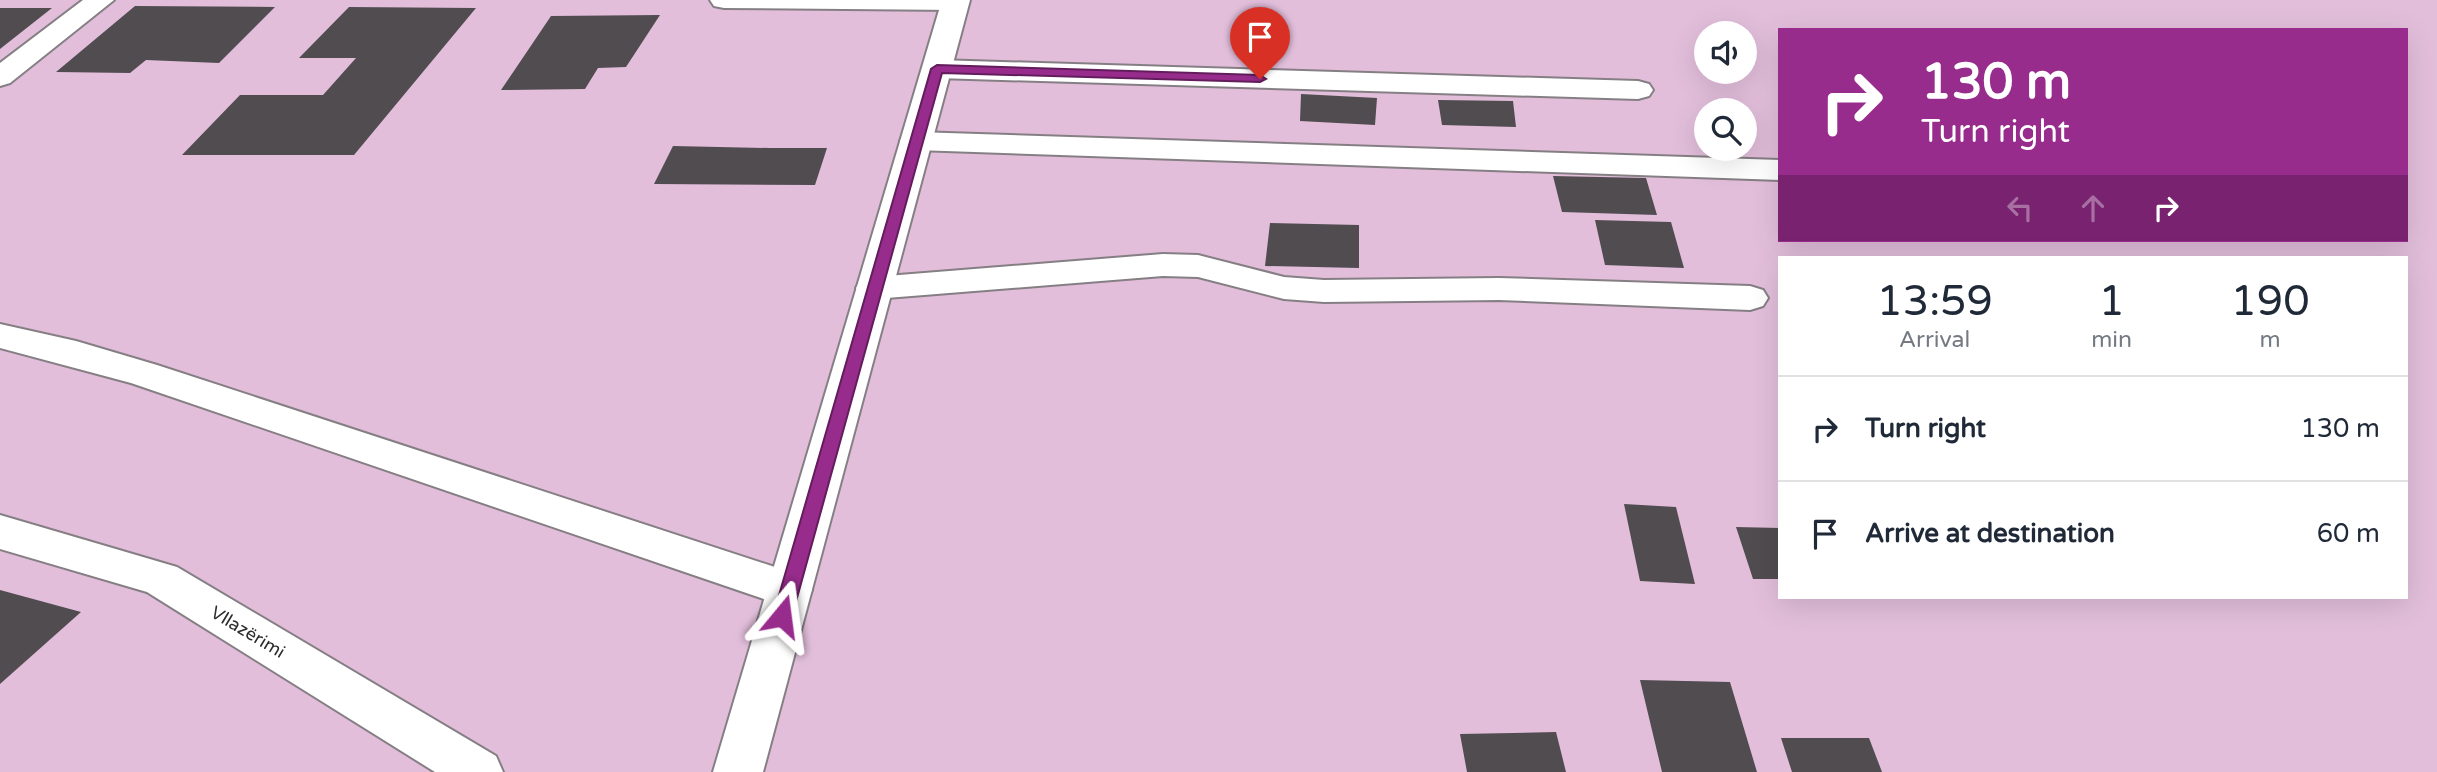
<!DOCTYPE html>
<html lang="en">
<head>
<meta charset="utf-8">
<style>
	body { margin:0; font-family:"Varela Round",sans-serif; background:#f2f2f3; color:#1f2937; height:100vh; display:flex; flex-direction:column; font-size:26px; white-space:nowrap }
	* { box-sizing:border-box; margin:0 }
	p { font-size:23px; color:#747a83 }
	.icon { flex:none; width:38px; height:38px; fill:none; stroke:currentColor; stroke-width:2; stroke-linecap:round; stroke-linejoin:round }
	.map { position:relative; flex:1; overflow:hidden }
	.details { position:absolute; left:1778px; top:256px; width:630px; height:343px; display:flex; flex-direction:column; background:#fff; border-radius:0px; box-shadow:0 7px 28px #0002 }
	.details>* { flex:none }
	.top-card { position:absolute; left:1778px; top:28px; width:630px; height:214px; border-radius:0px; box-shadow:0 7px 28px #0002; background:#982c8d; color:#fff; overflow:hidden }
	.tools { position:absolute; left:1694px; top:21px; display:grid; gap:14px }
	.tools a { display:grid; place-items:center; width:63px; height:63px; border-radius:50%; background:#fff; box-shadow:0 7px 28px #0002; font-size:35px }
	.pin { position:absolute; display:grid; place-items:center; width:60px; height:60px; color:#fff; margin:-72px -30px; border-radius:50% 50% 50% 0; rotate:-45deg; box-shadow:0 0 7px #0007 }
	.pin .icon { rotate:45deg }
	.me { position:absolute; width:77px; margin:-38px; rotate:16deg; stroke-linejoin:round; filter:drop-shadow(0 0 5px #0008) }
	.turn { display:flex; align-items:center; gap:24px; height:147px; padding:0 28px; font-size:32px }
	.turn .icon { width:91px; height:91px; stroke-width:2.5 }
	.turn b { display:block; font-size:49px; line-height:60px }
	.lanes { display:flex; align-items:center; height:66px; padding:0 28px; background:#0003; justify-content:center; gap:35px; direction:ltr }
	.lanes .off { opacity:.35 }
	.eta { display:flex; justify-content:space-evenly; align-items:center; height:119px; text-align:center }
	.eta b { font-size:42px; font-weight:600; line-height:49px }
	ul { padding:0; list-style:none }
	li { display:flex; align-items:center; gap:21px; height:105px; padding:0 28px; border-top:2px solid #e0e1e3 }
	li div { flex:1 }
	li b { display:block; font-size:26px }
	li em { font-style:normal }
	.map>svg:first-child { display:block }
</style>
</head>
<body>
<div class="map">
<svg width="2437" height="772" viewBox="0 0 2437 772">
	<rect width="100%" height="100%" fill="#f0eaef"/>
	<!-- green -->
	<path fill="#e2bedb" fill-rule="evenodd" d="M0,0H2437V772H0ZM1780,30H2406V240H1780ZM1706,33H1745V72H1706ZM1706,110H1745V149H1706ZM1780,257H2406V597H1780Z"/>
	<!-- building -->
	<path fill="#514c50" d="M135,6L275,7L219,63L146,60L130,73L56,72Z
		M349,7L476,8L354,155H182L240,95H323L356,58H299Z
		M0,8H52L0,49Z
		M660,15L626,67L598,68L585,89L501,90L551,16Z
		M1301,94L1377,98L1375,125L1300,121Z
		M1438,100L1513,101L1516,127L1442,125Z
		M673,146L770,148H827L815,185L654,184Z
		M1553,176L1646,178L1657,215L1562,212Z
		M1595,220L1671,222L1684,268L1605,265Z
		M1270,223L1359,225V268L1265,266Z
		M1624,504L1676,507L1695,584L1640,581Z
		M1736,527L1780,528V579H1753Z
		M0,590L81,612L0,684Z
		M1640,680L1730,682L1757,772H1662Z
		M1556,732L1566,772H1467L1460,734Z
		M1781,738H1869L1882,772H1792Z"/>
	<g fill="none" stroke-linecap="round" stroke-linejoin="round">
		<!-- street casing -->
		<g stroke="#857f84" stroke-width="4">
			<path id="street" d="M83,0H114L10,83L0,86V63Z
				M710,0H967L969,2L965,8L955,10L724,8L714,6Z
				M937,60L1638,81L1649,84L1653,90L1649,96L1638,99L937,78L927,75L922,69L927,63Z
				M916,132L1780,160V180L916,150L905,148L900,141L905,134Z
				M1163,254L1198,255L1284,277L1324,280L1499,278L1750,286L1763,290L1768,298L1763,306L1750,310L1499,300L1324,302L1284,299L1198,277L1163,276L874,299L861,296L856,288L861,280L874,277Z
				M0,324L76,341L157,365L790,572L806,577L812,590L806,603L790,608L131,383L0,348Z
				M0,515L177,567L496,756L503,772H435L147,592L0,549Z"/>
		</g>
		<!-- secondary casing -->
		<g stroke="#857f84" stroke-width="4">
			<path id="secondary" d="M942,0H970L763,772H713Z"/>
		</g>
		<!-- street -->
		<use href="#street" fill="#fff" fill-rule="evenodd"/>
		<!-- secondary -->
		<use href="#secondary" fill="#fff" fill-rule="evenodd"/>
	</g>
	<!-- route -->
	<path fill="#982c8d" stroke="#631d5c" stroke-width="2" d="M937,65L1260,75L1266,79L1260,82L942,73L792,616L789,621L782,624L776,621L773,616L931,69Z"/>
	<g text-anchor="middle" stroke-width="7" stroke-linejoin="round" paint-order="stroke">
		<!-- street labels -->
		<g font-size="18" fill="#2e2c2e" stroke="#fff">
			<text transform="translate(248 632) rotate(31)" y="6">Vllazërimi</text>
		</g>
	</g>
</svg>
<div class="tools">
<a><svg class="icon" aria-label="sound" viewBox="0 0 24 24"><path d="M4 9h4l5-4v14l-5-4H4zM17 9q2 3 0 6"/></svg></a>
<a><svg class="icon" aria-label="search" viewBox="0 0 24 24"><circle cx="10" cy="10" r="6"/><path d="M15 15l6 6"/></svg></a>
</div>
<div class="pin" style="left:1260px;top:79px;background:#d93025"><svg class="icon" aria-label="arrive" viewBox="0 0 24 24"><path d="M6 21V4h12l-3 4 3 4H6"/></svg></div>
<svg class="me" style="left:782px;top:616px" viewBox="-20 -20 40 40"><path d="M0-17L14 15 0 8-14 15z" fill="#982c8d" stroke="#fff" stroke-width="4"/></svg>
<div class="top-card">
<div class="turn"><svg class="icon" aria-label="right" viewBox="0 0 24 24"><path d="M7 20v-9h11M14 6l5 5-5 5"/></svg><div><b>130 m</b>Turn right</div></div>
<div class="lanes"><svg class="icon off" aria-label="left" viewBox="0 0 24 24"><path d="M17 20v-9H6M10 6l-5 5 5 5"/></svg><svg class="icon off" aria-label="ahead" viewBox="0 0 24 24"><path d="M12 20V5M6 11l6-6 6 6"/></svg><svg class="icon" aria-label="right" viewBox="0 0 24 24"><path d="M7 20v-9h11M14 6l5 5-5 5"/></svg></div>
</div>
<section class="details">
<div class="eta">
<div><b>13:59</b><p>Arrival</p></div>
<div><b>1</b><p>min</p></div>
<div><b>190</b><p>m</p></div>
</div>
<ul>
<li><svg class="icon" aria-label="right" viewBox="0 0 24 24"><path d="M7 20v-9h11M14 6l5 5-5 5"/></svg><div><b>Turn right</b></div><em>130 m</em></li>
<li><svg class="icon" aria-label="arrive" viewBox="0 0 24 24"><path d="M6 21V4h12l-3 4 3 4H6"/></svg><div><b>Arrive at destination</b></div><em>60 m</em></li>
</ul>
</section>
</div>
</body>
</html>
